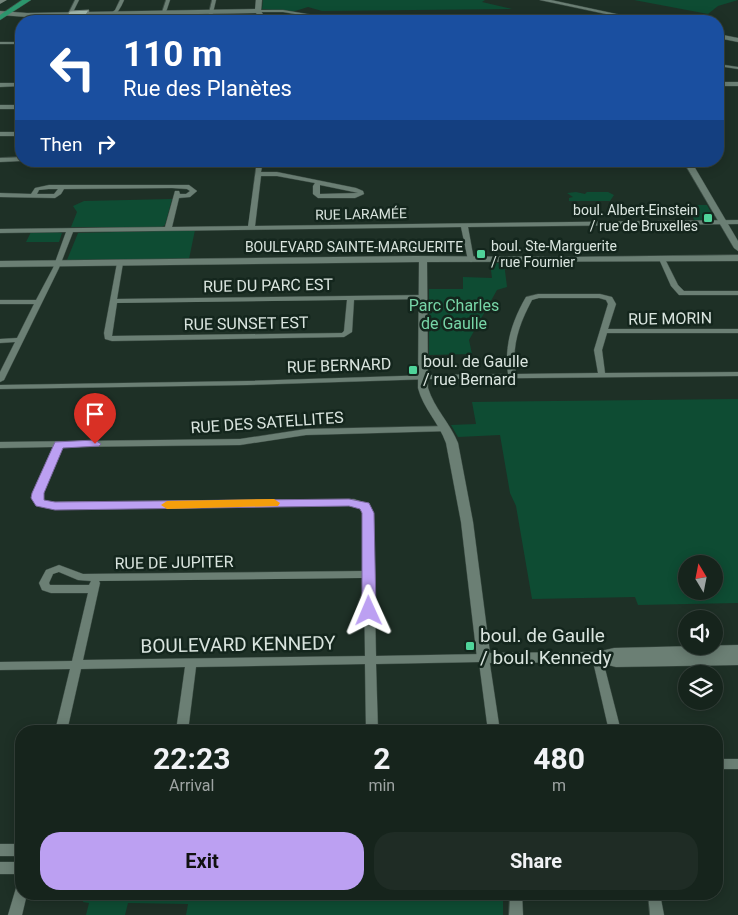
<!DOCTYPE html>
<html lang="en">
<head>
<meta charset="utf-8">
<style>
	body { margin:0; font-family:Roboto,sans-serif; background:#1f2c25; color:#f1f3f6; height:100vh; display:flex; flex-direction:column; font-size:19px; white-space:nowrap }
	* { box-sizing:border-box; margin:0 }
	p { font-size:16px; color:#9ea4a3 }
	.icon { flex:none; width:28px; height:28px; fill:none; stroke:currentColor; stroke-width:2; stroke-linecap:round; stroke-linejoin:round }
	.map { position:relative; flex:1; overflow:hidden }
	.details { position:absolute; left:15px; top:725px; width:708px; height:175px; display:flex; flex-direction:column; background:#16241c; border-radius:20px; box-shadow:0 2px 12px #0003,0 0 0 1px #35413b }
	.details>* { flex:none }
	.hud { position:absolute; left:15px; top:15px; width:709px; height:152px; border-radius:20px; box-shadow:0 2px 12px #0003,0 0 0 1px #35413b; background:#1a4fa0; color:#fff; overflow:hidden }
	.needle { width:32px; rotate:350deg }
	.tools { position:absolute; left:678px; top:555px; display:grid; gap:10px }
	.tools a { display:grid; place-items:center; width:45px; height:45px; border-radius:50%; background:#16241c; box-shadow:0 2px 12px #0003,0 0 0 1px #35413b; font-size:25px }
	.pin { position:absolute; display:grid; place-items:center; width:42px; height:42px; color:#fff; margin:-51px -21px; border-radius:50% 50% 50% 0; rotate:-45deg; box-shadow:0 0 5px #0007 }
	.pin .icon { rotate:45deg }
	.me { position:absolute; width:55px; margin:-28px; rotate:359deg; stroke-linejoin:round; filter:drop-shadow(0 0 4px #0008) }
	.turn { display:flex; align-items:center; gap:18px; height:105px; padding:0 25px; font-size:22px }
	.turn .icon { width:65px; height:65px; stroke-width:2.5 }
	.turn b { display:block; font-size:35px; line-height:42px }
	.then { display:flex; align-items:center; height:48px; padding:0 25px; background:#0003; gap:10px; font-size:19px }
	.eta { display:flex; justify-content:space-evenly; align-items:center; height:85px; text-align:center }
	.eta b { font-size:30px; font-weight:700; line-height:35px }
	.button { display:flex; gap:10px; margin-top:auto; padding:10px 25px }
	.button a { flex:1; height:58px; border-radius:20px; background:#bca0f2; color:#111; font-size:20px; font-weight:700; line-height:58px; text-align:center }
	.button a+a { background:#1f2c25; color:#f1f3f6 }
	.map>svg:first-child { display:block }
</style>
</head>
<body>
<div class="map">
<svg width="738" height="915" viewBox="0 0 738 915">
	<rect width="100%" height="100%" fill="#1e3026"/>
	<!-- green -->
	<path fill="#0e4c33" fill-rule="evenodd" d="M263,0H485L482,2L512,9L322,11L308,7L292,12L262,9Z
		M634,0H738L718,6L708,14Z
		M576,192L585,194L587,192H608L614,195L610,201H569V198L573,197L567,193Z
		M172,199L165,225L162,227H71L77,212L73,206L84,201Z
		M686,205H707L714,218L695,221Z
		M195,230L189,259L67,260L78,233Z
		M31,232H58L62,233L59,242H26Z
		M490,263H504L507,287L497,290L469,340L472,354L429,355V289H463V277L492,278Z
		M738,399V603L638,605L635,597L532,599L516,506L510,493L500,435L458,437L451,425L476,424L472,402ZM686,564H714V591H686Z
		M85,894H503V915H186L188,904L128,903L125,915H86L89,903L83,902Z"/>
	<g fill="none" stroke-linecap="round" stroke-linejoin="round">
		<!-- minor casing -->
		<g stroke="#3d4d45" stroke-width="1">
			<path id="minor" d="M75,0H79L72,14H68Z
				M120,0H124C120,10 113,21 101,21L115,10Z
				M166,0H170L166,12L164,13L162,12Z
				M212,0H216L211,21H207Z
				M258,10H283L325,17L496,15L526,21H518L496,17L325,19L283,12H256Z
				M0,42H21V44H0Z
				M718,64L738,67V69L718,66Z
				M0,83H21V86L0,87Z
				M0,105H21V109H0Z
				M0,132H21V136H0Z
				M21,157V161L0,162V158Z
				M257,161H263L261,172H277L356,188L363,191L364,194L355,198H318L313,194V186L315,183L277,176H261L255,226L738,220V224L468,227L474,260L471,262L468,260L461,227L73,232L59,268L4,380L0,382V372L15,342L0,343V339L17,338L34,304H0V300H36L53,268L66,232L0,233V229L165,227L175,191H179L180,194H186L190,191L187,189L172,188L64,189L61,194L55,198L0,197V193L31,194L35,188L49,185H189L197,191L190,197L179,198L172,227L248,226ZM320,185L354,192L358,193L320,194ZM49,189H58L54,194H37L39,190Z
				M320,161H386L383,163H323Z
				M662,257L665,259L678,285L684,291H738V295H679L671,286L659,259Z
				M120,261L123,263L117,299L423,295L427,297L423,299L354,300L352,332L344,337L112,341L105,339L104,333L117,263ZM347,300L344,331L342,333L112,336L117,303Z
				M538,294H600L612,297L616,304L608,329H738V333H607L602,350L605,373L738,372V376L432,379L247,385L0,389V385L247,381L432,375L508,374C504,346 512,321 526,297ZM539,298H599L606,300L608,304L594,350L598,373L516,374C511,347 519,324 532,300Z
				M446,426L450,429L449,431L306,435L240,445L62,447L42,496L44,501L47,502L354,499L368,504L373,513L376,656L484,654L488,655L489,658L500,731H488L479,662L376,664L378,731H366L365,664L196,667L188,731H176L185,667L81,669L67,731H55L70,669L0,670V662L72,661L88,593H51L42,590L39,583L46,570L59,565L83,574L364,571L363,513L361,508L353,505L46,508L37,505L32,496L53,447L0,448V442L240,439L306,429ZM59,572L78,580L91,581L89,585H50L49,583L53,574ZM364,578L365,656L83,660L100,583L99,581Z
				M597,653L601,654L602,657L621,731H609L592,657L593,654Z
				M716,759H738V769H716Z
				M0,844H21V856H0Z
				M0,862H21V874H0Z
				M21,886V894H27L22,915H8L16,888Z
				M510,894H522L523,915H509Z
				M648,894H660L664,915H650Z"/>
		</g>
		<!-- tertiary casing -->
		<g stroke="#3d4d45" stroke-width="1">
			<path id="tertiary" d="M256,0H262L261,11L267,21H261L256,13L27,17L0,15V11L27,13L255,9Z
				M540,0H551L649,21H639Z
				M718,34L738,38V42L718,38Z
				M718,82H738V86H718Z
				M683,161H691L738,241V251L734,248Z
				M738,255V261L427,262L428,388C434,408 450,423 458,443L473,522L490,653L597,652L614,648L738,645V665L616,667L596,662L484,663L479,662L477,658L461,522L446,443C439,423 423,408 418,388L419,262L0,267V261L415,256L564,257Z"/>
		</g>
		<!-- trunk casing -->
		<g stroke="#3d4d45" stroke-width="1">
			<path id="trunk" d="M22,0H31L0,20V15Z"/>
		</g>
		<!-- minor -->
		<use href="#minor" fill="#6b7f74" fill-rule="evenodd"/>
		<!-- tertiary -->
		<use href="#tertiary" fill="#6b7f74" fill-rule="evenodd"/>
		<!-- trunk -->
		<use href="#trunk" fill="#2c966d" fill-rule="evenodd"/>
	</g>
	<!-- shaded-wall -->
	<path fill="#74847b" d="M0,0H7L0,4Z
		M89,10L90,18L88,21H82Z"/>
	<!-- building -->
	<path fill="#a6bcb0" stroke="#74847b" d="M89,10L82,21H63L70,11Z"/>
	<!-- route -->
	<path fill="#bca0f2" stroke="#7a689d" d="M95,440L101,444L99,446L63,448L44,493V500L55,502L349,499L369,503L374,513L376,611L374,615H364L362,611V513L360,509L349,506L55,510L36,506L31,498L32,493L55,442Z"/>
	<!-- slow -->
	<path fill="#f59e0b" d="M274,499L280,503L278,506L167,509L161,505L167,501Z"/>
	<!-- markers -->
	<g fill="#4fd399" stroke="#14261d" stroke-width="2">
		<rect x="703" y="213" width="10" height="10" rx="2.5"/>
		<rect x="476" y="249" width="10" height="10" rx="2.5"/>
		<rect x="408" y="365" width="10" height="10" rx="2.5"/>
		<rect x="465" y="641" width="10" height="10" rx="2.5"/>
	</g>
	<g text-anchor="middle" stroke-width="5" stroke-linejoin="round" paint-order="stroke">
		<!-- far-poi labels -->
		<g font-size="14" fill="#d9e4de" stroke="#14261d" text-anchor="end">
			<text x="698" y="215">boul. Albert-Einstein<tspan x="698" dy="16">/ rue de Bruxelles</tspan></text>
			<text x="491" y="251" text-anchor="start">boul. Ste-Marguerite<tspan x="491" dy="16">/ rue Fournier</tspan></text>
		</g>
		<!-- far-street labels -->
		<g font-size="14" fill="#d9e4de" stroke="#14261d">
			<text transform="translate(361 214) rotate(-1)" y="5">RUE LARAMÉE</text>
			<text x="354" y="252">BOULEVARD SAINTE-MARGUERITE</text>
		</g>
		<!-- street labels -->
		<g font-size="16" fill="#d9e4de" stroke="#14261d">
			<text transform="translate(268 285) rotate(-1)" y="6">RUE DU PARC EST</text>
			<text transform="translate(670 318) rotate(-1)" y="6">RUE MORIN</text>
			<text transform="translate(246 323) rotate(-1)" y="6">RUE SUNSET EST</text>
			<text transform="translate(339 365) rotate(-2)" y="6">RUE BERNARD</text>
			<text transform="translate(267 422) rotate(-4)" y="6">RUE DES SATELLITES</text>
			<text transform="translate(174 562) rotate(-1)" y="6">RUE DE JUPITER</text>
		</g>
		<!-- park labels -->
		<g font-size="16" fill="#77d5a7" stroke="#14261d">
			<text x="454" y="311">Parc Charles<tspan x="454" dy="18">de Gaulle</tspan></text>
		</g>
		<!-- poi labels -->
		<g font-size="16" fill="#d9e4de" stroke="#14261d" text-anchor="start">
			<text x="423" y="367">boul. de Gaulle<tspan x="423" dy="18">/ rue Bernard</tspan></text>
		</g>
		<!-- near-poi labels -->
		<g font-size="19" fill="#d9e4de" stroke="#14261d" text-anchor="start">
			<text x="480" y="642">boul. de Gaulle<tspan x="480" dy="22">/ boul. Kennedy</tspan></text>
		</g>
		<!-- near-street labels -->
		<g font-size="19" fill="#d9e4de" stroke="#14261d">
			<text transform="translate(238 644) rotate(-1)" y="7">BOULEVARD KENNEDY</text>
		</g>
	</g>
</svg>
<div class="tools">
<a><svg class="needle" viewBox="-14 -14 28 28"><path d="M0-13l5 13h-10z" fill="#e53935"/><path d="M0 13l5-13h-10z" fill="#9ea4a3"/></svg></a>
<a><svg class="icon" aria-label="sound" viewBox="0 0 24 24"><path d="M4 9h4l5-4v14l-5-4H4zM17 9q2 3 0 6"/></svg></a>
<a><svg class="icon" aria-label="layers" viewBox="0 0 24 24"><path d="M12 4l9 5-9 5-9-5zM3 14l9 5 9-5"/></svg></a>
</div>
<div class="pin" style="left:95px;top:444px;background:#d93025"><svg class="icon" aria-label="arrive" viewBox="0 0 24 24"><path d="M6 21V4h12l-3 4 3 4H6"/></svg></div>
<svg class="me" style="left:369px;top:611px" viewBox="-20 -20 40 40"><path d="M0-17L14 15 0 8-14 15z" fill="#bca0f2" stroke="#fff" stroke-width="4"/></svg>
<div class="hud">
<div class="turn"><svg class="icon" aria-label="left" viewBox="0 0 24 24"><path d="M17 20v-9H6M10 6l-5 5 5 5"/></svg><div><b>110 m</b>Rue des Planètes</div></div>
<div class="then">Then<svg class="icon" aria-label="right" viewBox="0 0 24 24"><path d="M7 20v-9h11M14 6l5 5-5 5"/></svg></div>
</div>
<section class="details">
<div class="eta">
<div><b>22:23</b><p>Arrival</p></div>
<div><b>2</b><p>min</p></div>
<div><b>480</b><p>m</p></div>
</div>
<div class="button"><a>Exit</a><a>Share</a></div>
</section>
</div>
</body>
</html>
